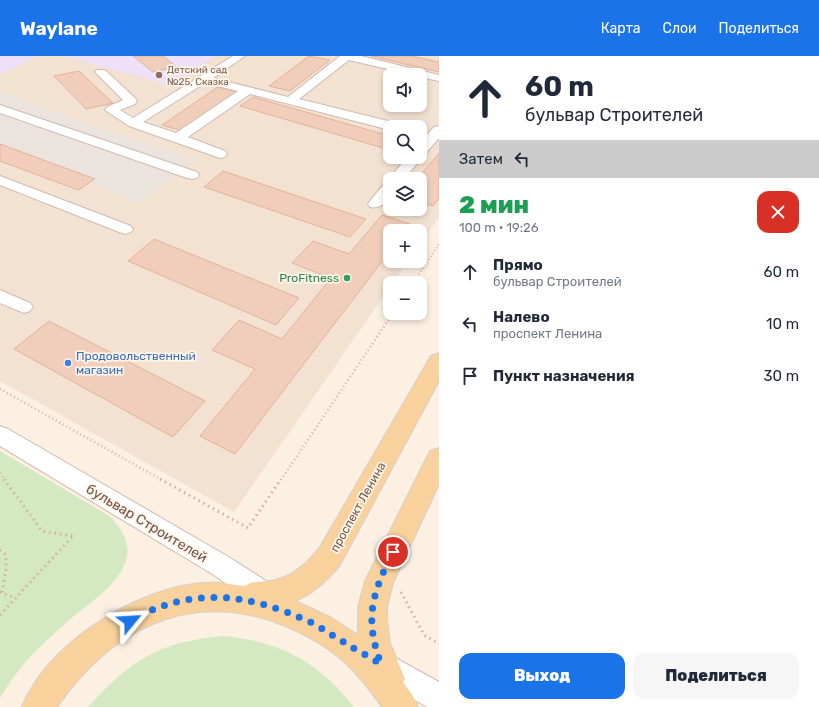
<!DOCTYPE html>
<html lang="ru">
<head>
<meta charset="utf-8">
<style>
	body { margin:0; font-family:Rubik,sans-serif; background:#f6f6f7; color:#1f2937; height:100vh; display:flex; flex-direction:column; font-size:15px; white-space:nowrap }
	* { box-sizing:border-box; margin:0 }
	p { font-size:13px; color:#747a83 }
	.icon { flex:none; width:22px; height:22px; fill:none; stroke:currentColor; stroke-width:2; stroke-linecap:round; stroke-linejoin:round }
	.map { position:relative; flex:1; overflow:hidden }
	.details { display:flex; flex-direction:column; background:#fff; width:380px }
	.details>* { flex:none }
	.hud { background:#fff; color:#1f2937; overflow:hidden }
	.tools { position:absolute; left:383px; top:12px; display:grid; gap:8px }
	.tools a { display:grid; place-items:center; width:44px; height:44px; border-radius:8px; background:#fff; box-shadow:0 2px 6px #0003; font-size:20px }
	.pin { position:absolute; display:grid; place-items:center; width:34px; height:34px; color:#fff; margin:-17px; border:2px solid #fff; border-radius:50%; box-shadow:0 1px 4px #0007 }
	.me { position:absolute; width:44px; margin:-22px; rotate:63deg; stroke-linejoin:round; filter:drop-shadow(0 0 3px #0008) }
	.turn { display:flex; align-items:center; gap:14px; height:84px; padding:0 20px; font-size:18px }
	.turn .icon { width:52px; height:52px; stroke-width:2.5 }
	.turn b { display:block; font-size:28px; line-height:34px }
	.then { display:flex; align-items:center; height:38px; padding:0 20px; background:#0003; gap:8px; font-size:15px }
	.round { display:grid; place-items:center; flex:none; width:42px; height:42px; border-radius:12px; background:#f6f6f7 }
	.summary { display:flex; align-items:center; justify-content:space-between; height:68px; padding:0 20px }
	h1 { font-size:24px; font-weight:800; line-height:30px; color:#1e9e55 }
	.cta { display:flex; gap:8px; margin-top:auto; padding:8px 20px }
	.cta a { flex:1; height:46px; border-radius:12px; background:#1a73e8; color:#fff; font-size:16px; font-weight:800; line-height:46px; text-align:center }
	.cta a+a { background:#f6f6f7; color:#1f2937 }
	ul { padding:0; list-style:none }
	li { display:flex; align-items:center; gap:12px; height:52px; padding:0 20px }
	li div { flex:1 }
	li b { display:block; font-size:15px }
	li em { font-style:normal }
	header { display:flex; align-items:center; gap:24px; box-sizing:border-box; height:56px; padding:0 20px; background:#1a73e8; color:#fff }
	header strong { font-size:19px }
	nav { display:flex; gap:22px; margin-inline-start:auto; font-size:14px }
	main { display:flex; flex:1; min-height:0 }
	.map>svg:first-child { display:block }
</style>
</head>
<body>
<header>
<strong>Waylane</strong>
<nav><a>Карта</a><a>Слои</a><a>Поделиться</a></nav>
</header>
<main>
<div class="map">
<svg width="439" height="651" viewBox="0 0 439 651">
	<rect width="100%" height="100%" fill="#fcf0e3"/>
	<!-- residential -->
	<path fill="#f3e2d1" fill-rule="evenodd" d="M0,0H439V161L420,188V175H390V205H408L393,227H390V231L234,456L0,325ZM390,19H420V49H390ZM390,71H420V101H390ZM390,123H420V153H390Z"/>
	<!-- industrial -->
	<path fill="#ebe3de" d="M0,35L100,73L196,104L140,146L0,94Z"/>
	<!-- education -->
	<path fill="#ede0f8" d="M0,0H38L0,18Z
		M65,0H215L169,29Z"/>
	<!-- green -->
	<path fill="#d4e9c2" d="M0,395L111,461C121,473 130,485 127,501C121,528 87,549 68,565C58,574 48,583 39,592C23,607 11,624 0,642Z
		M224,580C282,586 318,606 354,651H88C130,604 161,585 224,580Z"/>
	<!-- building -->
	<path fill="#f1cdbb" stroke="#e3b29c" d="M133,0H163L177,11L153,16Z
		M309,0L330,4L290,35L269,30Z
		M371,0H411L439,6V16Z
		M79,15L113,47L86,53L54,20Z
		M218,31L237,36L182,75L162,69Z
		M253,41L390,80V84L383,92L240,50Z
		M0,88L95,123L78,134L0,105Z
		M439,97V142L433,150L420,146V123H417Z
		M223,115L366,163L350,181L204,131Z
		M382,159L410,168L405,175H390V195L235,398L200,380L255,313L212,294L239,264L282,283L331,222L292,207L313,185L349,198Z
		M154,183L299,242L276,269L128,205Z
		M49,265L205,345L173,381L14,293Z"/>
	<g fill="none" stroke-linecap="round" stroke-linejoin="round">
		<!-- minor casing -->
		<g stroke="#cfbaad" stroke-width="2">
			<path id="minor" d="M233,0H245L213,22L288,41L340,0H361L439,19V25L420,21V19H413L349,4L299,43L400,68L401,71H390V74L250,38L188,81L225,95L227,98L225,101L220,102L129,70L105,54L107,51L123,44L95,16L97,14H105L135,42L137,45L135,48L120,54L133,62ZM205,27L238,35L176,77L143,66Z
				M0,49L197,116L199,119L197,122L192,123L187,122L0,57Z
				M439,70V82L425,98L420,99L422,101L420,104L404,123H390V125L389,123L391,120L408,101H420V87L434,71Z
				M0,120L131,170L133,173L131,176L125,178L119,176L0,129Z
				M390,126C390,129 391,135 390,139C387,148 378,153 370,151L368,148L370,145L385,127Z
				M0,234L30,247L33,251L30,255L24,257L0,247Z
				M0,370L8,373L232,503L280,534L284,543L280,552L271,556L262,552L214,519L0,390Z
				M381,594L439,626V651H427L371,618L367,608L371,598Z"/>
		</g>
		<!-- major casing -->
		<g stroke="#d8d0cc" stroke-width="2">
			<path id="major" d="M439,297V325L340,509C327,525 314,537 295,545L330,561L358,579V551L365,525L430,395L439,392V428L393,527L387,551V563L390,587L405,623L403,626L413,640L418,651H382C370,634 357,617 341,603C321,586 297,574 272,565C183,535 108,577 57,651H22C47,590 124,541 187,529C199,527 212,526 224,527C230,528 239,530 245,530C247,529 249,528 250,527C258,525 267,526 275,524C294,520 308,506 320,491L431,300Z"/>
		</g>
		<!-- path-far2 -->
		<path stroke="#d5b09e" stroke-width="2" stroke-dasharray="1 2.5" stroke-linecap="butt" d="M413,227L439,188"/>
		<!-- path-far1 -->
		<path stroke="#d5b09e" stroke-width="2.5" stroke-dasharray="1 3" stroke-linecap="butt" d="M0,333L162,424
			M0,417L5,424
			M281,424L393,257"/>
		<!-- path -->
		<path stroke="#d5b09e" stroke-width="3" stroke-dasharray="1.5 4" stroke-linecap="butt" d="M4,423L42,475L73,480
			M160,423L248,472L281,423
			M0,494L6,499V513L2,537
			M0,536L15,542
			M401,536L424,579L439,588
			M0,559L73,480"/>
		<!-- minor -->
		<use href="#minor" fill="#fff" fill-rule="evenodd"/>
		<!-- major -->
		<use href="#major" fill="#f9d19c" fill-rule="evenodd"/>
	</g>
	<g fill="none" stroke-linecap="round" stroke-linejoin="round">
		<!-- route -->
		<path stroke="#1a73e8" stroke-width="7" stroke-dasharray="0 12.6" d="M130,565C191,530 248,537 310,566C321,571 331,579 342,585C354,593 368,600 381,608C364,562 372,538 393,496"/>
	</g>
	<!-- markers -->
	<circle fill="#8d6e63" stroke="#fff5e9" stroke-width="1.5" cx="159" cy="19" r="4"/>
	<circle fill="#2e9e5b" stroke="#fff5e9" stroke-width="1.5" cx="347" cy="222" r="4"/>
	<circle fill="#3f7fe0" stroke="#fff5e9" stroke-width="1.5" cx="68" cy="307" r="4"/>
	<g text-anchor="middle" stroke-width="3.5" stroke-linejoin="round" paint-order="stroke">
		<!-- far-education labels -->
		<g font-size="10" fill="#785e54" stroke="#fff5e9" text-anchor="start">
			<text x="167" y="17">Детский сад<tspan x="167" dy="12">№25, Сказка</tspan></text>
		</g>
		<!-- leisure labels -->
		<g font-size="12" fill="#27864d" stroke="#fff5e9" text-anchor="end">
			<text x="339" y="226">ProFitness</text>
		</g>
		<!-- shop labels -->
		<g font-size="12" fill="#366cbe" stroke="#fff5e9" text-anchor="start">
			<text x="76" y="304">Продовольственный<tspan x="76" dy="14">магазин</tspan></text>
		</g>
		<!-- street labels -->
		<g font-size="12" fill="#735649" stroke="#fff5e9">
			<text transform="translate(358 451) rotate(-61)" y="4">проспект Ленина</text>
		</g>
		<!-- near-street labels -->
		<g font-size="14" fill="#735649" stroke="#fff5e9">
			<text transform="translate(147 467) rotate(31)" y="5">бульвар Строителей</text>
		</g>
	</g>
</svg>
<div class="tools">
<a><svg class="icon" aria-label="sound" viewBox="0 0 24 24"><path d="M4 9h4l5-4v14l-5-4H4zM17 9q2 3 0 6"/></svg></a>
<a><svg class="icon" aria-label="search" viewBox="0 0 24 24"><circle cx="10" cy="10" r="6"/><path d="M15 15l6 6"/></svg></a>
<a><svg class="icon" aria-label="layers" viewBox="0 0 24 24"><path d="M12 4l9 5-9 5-9-5zM3 14l9 5 9-5"/></svg></a>
<a>+</a>
<a>−</a>
</div>
<div class="pin" style="left:393px;top:496px;background:#d93025"><svg class="icon" aria-label="arrive" viewBox="0 0 24 24"><path d="M6 21V4h12l-3 4 3 4H6"/></svg></div>
<svg class="me" style="left:130px;top:565px" viewBox="-20 -20 40 40"><path d="M0-17L14 15 0 8-14 15z" fill="#1a73e8" stroke="#fff" stroke-width="4"/></svg>
</div>
<section class="details">
<div class="hud">
<div class="turn"><svg class="icon" aria-label="ahead" viewBox="0 0 24 24"><path d="M12 20V5M6 11l6-6 6 6"/></svg><div><b>60 m</b>бульвар Строителей</div></div>
<div class="then">Затем<svg class="icon" aria-label="left" viewBox="0 0 24 24"><path d="M17 20v-9H6M10 6l-5 5 5 5"/></svg></div>
</div>
<div class="summary"><div><h1>2 мин</h1><p>100 m · 19:26</p></div><a class="round" style="background:#d93025;color:#fff"><svg class="icon" aria-label="close" viewBox="0 0 24 24"><path d="M6 6l12 12M18 6L6 18"/></svg></a></div>
<ul>
<li><svg class="icon" aria-label="ahead" viewBox="0 0 24 24"><path d="M12 20V5M6 11l6-6 6 6"/></svg><div><b>Прямо</b><p>бульвар Строителей</p></div><em>60 m</em></li>
<li><svg class="icon" aria-label="left" viewBox="0 0 24 24"><path d="M17 20v-9H6M10 6l-5 5 5 5"/></svg><div><b>Налево</b><p>проспект Ленина</p></div><em>10 m</em></li>
<li><svg class="icon" aria-label="arrive" viewBox="0 0 24 24"><path d="M6 21V4h12l-3 4 3 4H6"/></svg><div><b>Пункт назначения</b></div><em>30 m</em></li>
</ul>
<div class="cta"><a>Выход</a><a>Поделиться</a></div>
</section>
</main>
</body>
</html>
